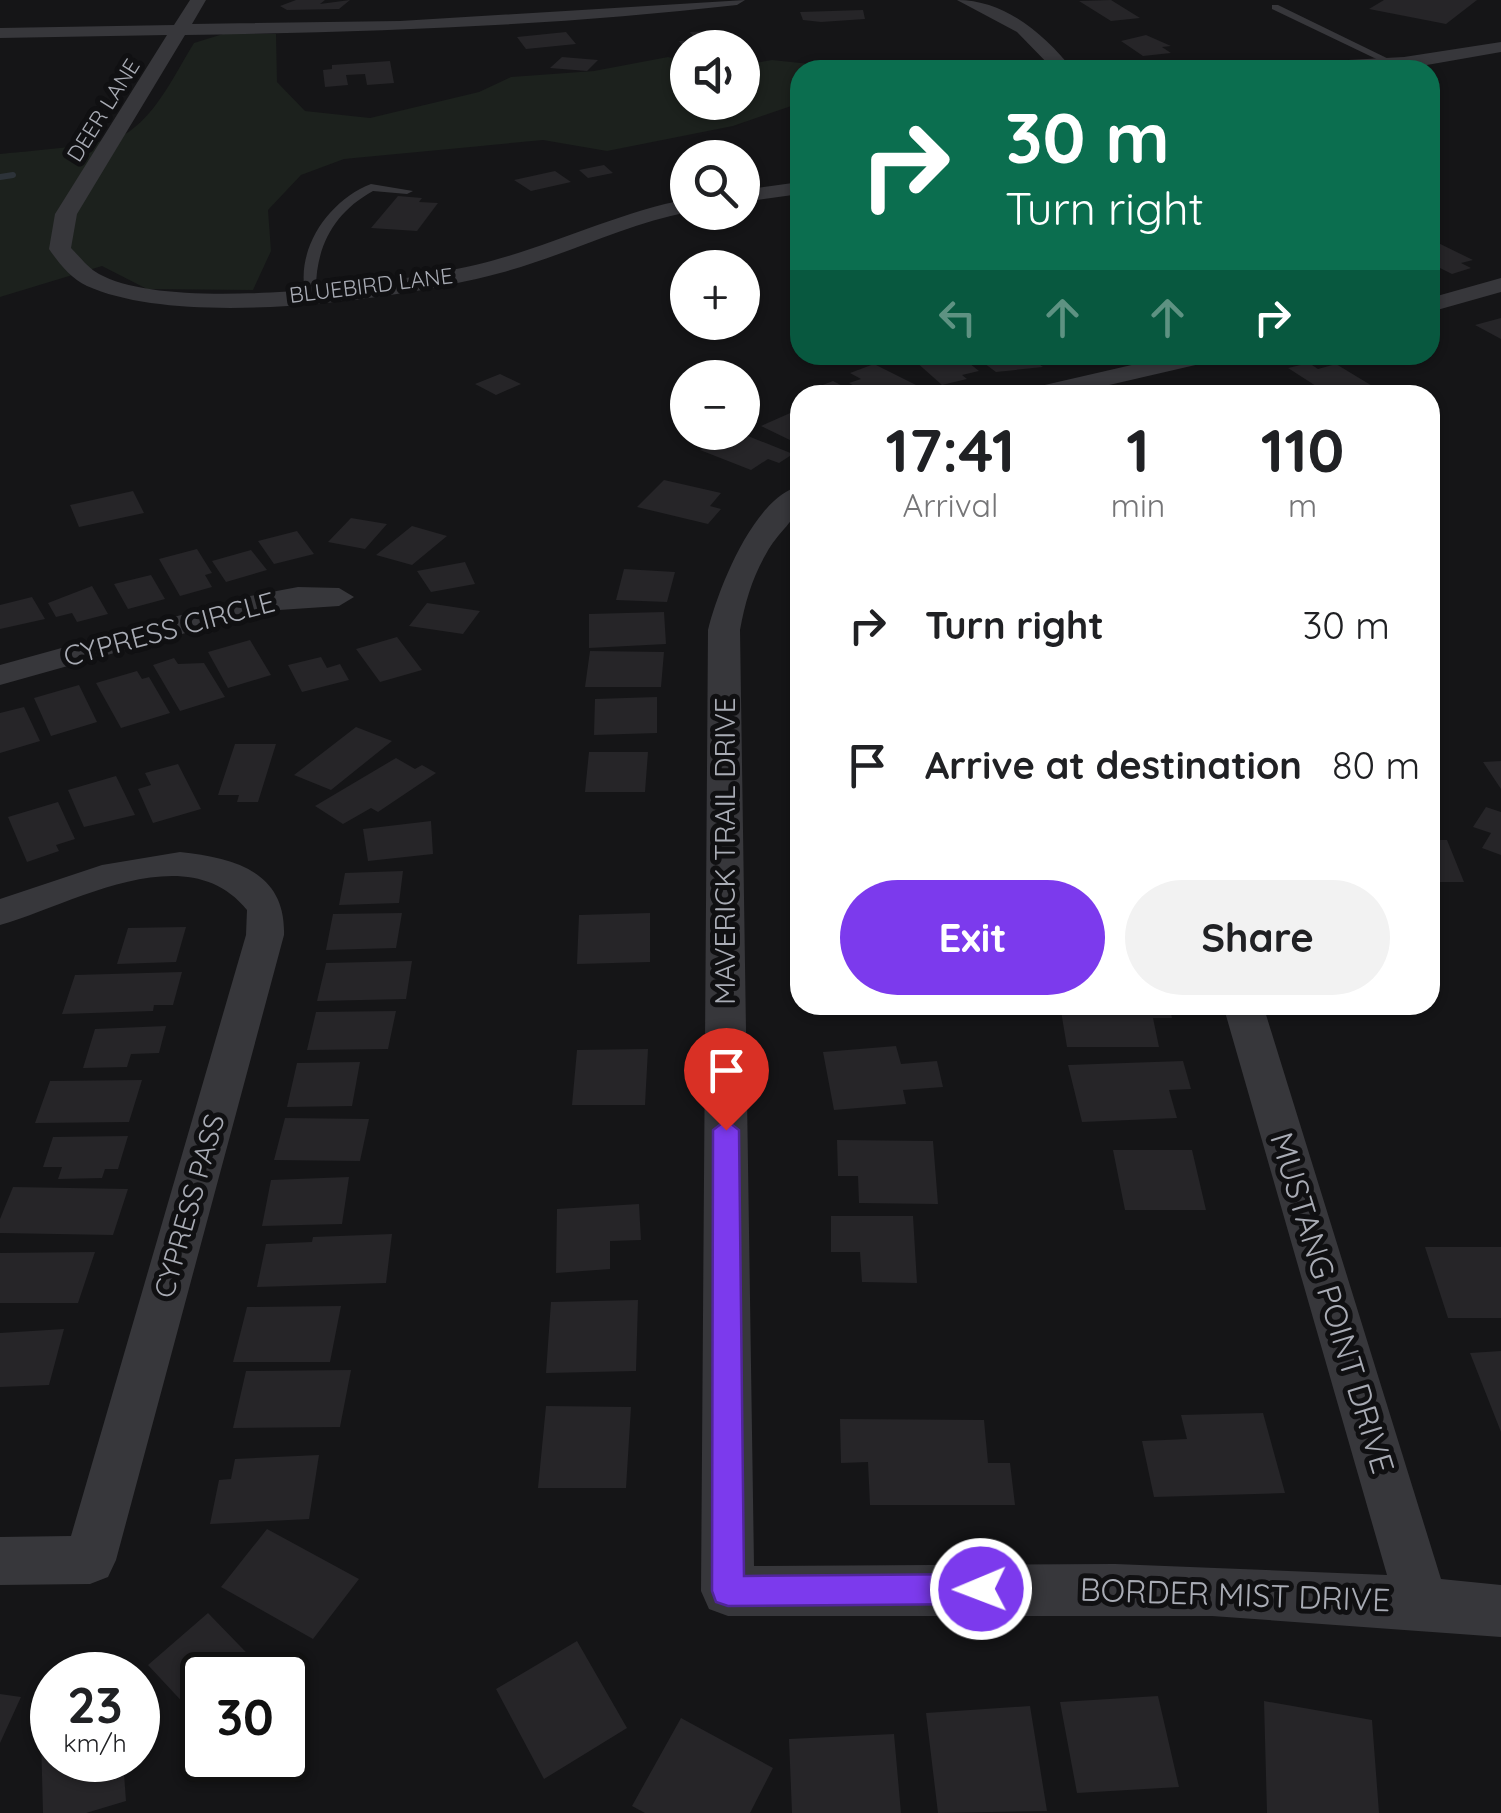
<!DOCTYPE html>
<html lang="en">
<head>
<meta charset="utf-8">
<style>
	body { margin:0; font-family:Quicksand,sans-serif; background:#f2f2f2; color:#202124; height:100vh; display:flex; flex-direction:column; font-size:38px; white-space:nowrap }
	* { box-sizing:border-box; margin:0 }
	p { font-size:32px; color:#757577 }
	.icon { flex:none; width:55px; height:55px; fill:none; stroke:currentColor; stroke-width:2; stroke-linecap:round; stroke-linejoin:round }
	.map { position:relative; flex:1; overflow:hidden }
	.sheet { position:absolute; left:790px; top:385px; width:650px; height:630px; display:flex; flex-direction:column; background:#fff; border-radius:30px; box-shadow:0 2px 8px #0004 }
	.sheet>* { flex:none }
	.hud { position:absolute; left:790px; top:60px; width:650px; height:305px; border-radius:30px; box-shadow:0 2px 8px #0004; background:#0b6e4f; color:#fff; overflow:hidden }
	.fabs { position:absolute; left:670px; top:30px; display:grid; gap:20px }
	.fabs a { display:grid; place-items:center; width:90px; height:90px; border-radius:50%; background:#fff; box-shadow:0 2px 8px #0004; font-size:50px }
	.speed { position:absolute; left:30px; top:1652px; display:flex; gap:20px; font-size:50px; font-weight:700; text-align:center }
	.speed>* { display:grid; place-content:center; width:130px; height:130px; border-radius:50%; background:#fff; box-shadow:0 2px 8px #0004; line-height:1 }
	.speed small { font-size:25px; font-weight:400 }
	.speed .limit { border:5px solid #111; border-radius:15px; background:#fff; color:#111 }
	.pin { position:absolute; display:grid; place-items:center; width:85px; height:85px; color:#fff; margin:-102px -42px; border-radius:50% 50% 50% 0; rotate:-45deg; box-shadow:0 0 10px #0007 }
	.pin .icon { rotate:45deg }
	.me { position:absolute; width:110px; margin:-55px; rotate:269deg; stroke-linejoin:round; filter:drop-shadow(0 0 8px #0008) }
	.turn { display:flex; align-items:center; gap:35px; height:210px; padding:0 50px; font-size:45px }
	.turn .icon { width:130px; height:130px; stroke-width:2.5 }
	.turn b { display:block; font-size:70px; line-height:85px }
	.lanes { display:flex; align-items:center; height:95px; padding:0 50px; background:#0003; justify-content:center; gap:50px; direction:ltr }
	.lanes .off { opacity:.35 }
	.eta { display:flex; justify-content:space-evenly; align-items:center; height:170px; text-align:center }
	.eta b { font-size:60px; font-weight:700; line-height:70px }
	.button { display:flex; gap:20px; margin-top:auto; padding:20px 50px }
	.button a { flex:1; height:115px; border-radius:60px; background:#7c3aed; color:#fff; font-size:40px; font-weight:700; line-height:115px; text-align:center }
	.button a+a { background:#f2f2f2; color:#202124 }
	ul { padding:0; list-style:none }
	li { display:flex; align-items:center; gap:30px; height:140px; padding:0 50px }
	li div { flex:1 }
	li b { display:block; font-size:38px }
	li em { font-style:normal }
	.map>svg:first-child { display:block }
</style>
</head>
<body>
<div class="map">
<svg width="1501" height="1813" viewBox="0 0 1501 1813">
	<rect width="100%" height="100%" fill="#151517"/>
	<!-- green -->
	<path fill="#1c211d" d="M223,34H276L277,82L305,111L370,118L479,92L511,77L594,71L668,57L687,62L688,102H742L743,65L772,60L829,66L800,70V82L794,86L800,103L733,126L607,151L543,140L344,159L301,175L268,210L271,251L253,290L147,289L102,266L0,297V154C28,151 109,146 130,131C159,110 176,72 194,43Z"/>
	<g fill="none" stroke-linecap="round" stroke-linejoin="round">
		<!-- stream -->
		<path stroke="#2d3339" stroke-width="6" d="M0,177L13,175"/>
	</g>
	<!-- building -->
	<path fill="#262528" d="M296,0H325L320,4L350,0L339,9L287,10L280,6Z
		M1111,0L1140,18L1111,21L1079,1Z
		M1384,0H1477L1446,24L1369,9Z
		M863,10L865,19L821,22L803,20L800,12Z
		M711,31L716,38L738,37L742,43L684,48L679,41L696,40L690,32Z
		M566,32L576,44L526,49L517,37Z
		M1146,35L1171,46L1162,47L1171,53L1143,56L1121,41Z
		M562,57L598,60L587,71L550,68Z
		M390,61L394,83L367,85L365,74L346,75L348,85L325,87L323,70L332,69V65Z
		M604,165L613,173L588,178L579,170Z
		M555,171L571,182L531,191L514,180Z
		M398,196L422,198L419,202L438,203L417,231L371,228Z
		M1430,239L1473,260L1461,263L1471,268L1452,274L1430,263Z
		M1501,318V339L1475,325Z
		M942,355H959L979,371L962,375L967,379L942,385L915,361Z
		M973,355H1026L1043,367L996,372Z
		M1309,363L1318,369L1336,364L1374,387L1330,395L1288,368Z
		M874,364L918,386L897,395H871L849,383L861,379L850,373Z
		M500,374L521,384L496,395L475,384Z
		M833,381L860,395H797Z
		M797,410L800,440L794,442L761,426Z
		M730,432H738L793,454L779,463L768,459L751,470L700,450Z
		M664,480L721,493L710,506L721,509L708,524L637,507Z
		M133,491L144,513L79,527L70,505Z
		M351,518L387,524L365,549L328,542Z
		M412,526L447,536L412,565L376,555Z
		M297,531L314,554L274,564L258,541Z
		M197,549L212,573L205,575L212,587L180,596L159,559Z
		M251,550L267,570L226,582L212,561Z
		M465,562L475,584L431,592L417,571Z
		M624,569L675,572L667,602L616,600Z
		M151,575L165,599L128,609L114,584Z
		M92,586L108,614L77,622L72,613L56,617L48,603Z
		M32,597L45,619L0,629V605Z
		M427,603L480,611L463,634L409,626Z
		M664,612L666,644L589,648V614Z
		M397,637L422,670L380,682L356,649Z
		M250,640L271,675L228,688L208,652Z
		M590,651L664,652L661,687H585Z
		M321,657L327,668L340,664L349,680L302,692L288,665Z
		M174,658L178,664L204,663L225,697L180,711L153,665Z
		M137,671L142,679L149,677L170,713L121,728L96,683Z
		M79,685L97,722L51,736L34,698Z
		M657,697V733L594,735L595,699Z
		M24,707L40,741L0,753V713Z
		M356,727L392,741L331,790L294,775Z
		M235,744H276L258,802H237L239,795H218Z
		M589,752H648L645,792H585Z
		M396,758L415,769L422,765L436,773L378,812L371,808L343,824L315,806Z
		M1501,761V789L1483,762Z
		M178,764L201,809L153,823L138,789L151,785L145,773Z
		M116,776L135,815L84,827L68,790Z
		M58,802L75,839L56,845L59,851L27,862L8,817Z
		M1486,807L1501,812V855L1482,848L1491,833L1473,827Z
		M431,821L433,854L368,861L363,829Z
		M1430,840H1447L1464,882H1430Z
		M403,871L399,903L339,905L345,873Z
		M402,913L396,948L326,950L333,914Z
		M650,913V962L577,964L579,915Z
		M186,927L176,962L117,964L128,928Z
		M412,961L406,999L317,1001L326,963Z
		M182,972L173,1005H154L153,1011L62,1014L75,975Z
		M1060,1005H1169L1172,1018H1153L1159,1047H1067Z
		M396,1011L388,1049L307,1050L316,1012Z
		M166,1026L159,1053L131,1054L127,1067L83,1068L95,1029Z
		M896,1046L901,1064L937,1061L943,1087L903,1090L906,1104L834,1110L823,1052Z
		M648,1049L645,1105H572L577,1050Z
		M1183,1061L1191,1089L1169,1090L1177,1118L1082,1122L1068,1065Z
		M360,1062L352,1106L287,1107L297,1063Z
		M142,1080L129,1122L35,1123L50,1081Z
		M285,1118L369,1119L360,1161L274,1160Z
		M128,1136L118,1169H105L102,1178L58,1179L62,1167H43L53,1137Z
		M837,1140L933,1141L938,1204L859,1203L858,1176H838Z
		M1113,1150H1192L1206,1210H1125Z
		M349,1177L342,1224L262,1226L271,1180Z
		M13,1187L128,1189L113,1235L0,1233V1219Z
		M639,1204L641,1240L610,1241V1269L556,1273L557,1209Z
		M831,1216H913L917,1283L862,1282L860,1252H831Z
		M392,1234L386,1283L257,1287L266,1244L312,1242L313,1237Z
		M1425,1247H1501V1318H1448Z
		M95,1252L78,1303H0V1253Z
		M638,1300L636,1371L546,1373L551,1302Z
		M341,1306L330,1362H233L247,1307Z
		M64,1329L49,1385L0,1387V1333Z
		M1501,1351V1432L1470,1353Z
		M351,1370L340,1427L233,1428L246,1371Z
		M546,1406L631,1407L626,1488H538Z
		M1263,1413L1285,1493L1154,1497L1142,1441L1187,1439L1181,1415Z
		M840,1419L984,1420L988,1463H1010L1015,1505H870L868,1462L841,1463Z
		M319,1455L309,1519L210,1524L219,1480L231,1479L235,1459Z
		M267,1529L359,1579L313,1639L221,1587Z
		M208,1613L268,1675H202V1723L148,1665Z
		M577,1641L627,1728L544,1779L496,1689Z
		M0,1694L21,1697L0,1743Z
		M52,1695V1760H123L126,1801L86,1813H43L40,1699Z
		M288,1695L303,1711L288,1726Z
		M1158,1696L1179,1787L1077,1793L1060,1702Z
		M1264,1701L1372,1720L1379,1813H1267Z
		M1030,1706L1047,1811L938,1813L926,1713Z
		M681,1718L773,1768L750,1813H645L632,1806Z
		M894,1734L901,1813H792L789,1739Z"/>
	<g fill="none" stroke-linecap="round" stroke-linejoin="round">
		<!-- service -->
		<path fill="#37373b" fill-rule="evenodd" d="M1272,5H1278L1399,64L1391,66L1272,9Z
			M371,184L413,191L407,194L373,191C333,213 315,248 316,293L306,296C294,250 329,200 371,184Z"/>
		<!-- minor -->
		<path fill="#37373b" fill-rule="evenodd" d="M190,0H206L192,24L400,21L745,0L737,5C554,26 370,32 185,35L77,214L71,248C80,257 88,268 99,274C173,315 409,283 491,261C558,243 620,212 688,199V212C623,225 564,256 500,273C399,300 183,329 87,286C71,279 58,262 49,249L55,214L167,35L0,38V28L174,25Z
			M957,0C1005,0 1044,34 1073,70H1054L1017,32Z
			M1501,42V52L1404,69L1265,70L1274,64L1404,57Z
			M800,182V194L742,202V190Z
			M1501,278V292L1430,312V298Z
			M1175,355H1220L1217,360L1066,395H1019L1023,390Z
			M800,486C800,524 783,523 766,554C752,578 745,603 740,630L754,1566L1115,1564L1387,1575L1223,1005H1263L1441,1579L1501,1585V1637L1212,1616H728L709,1609L701,1591L708,630C718,589 754,497 800,486Z
			M298,587L339,588L354,597L339,606L264,611L0,685V665L250,596Z
			M180,852C234,858 286,871 284,935L116,1560L108,1577L90,1584L0,1585V1537L71,1536L246,935L247,910C187,835 73,904 0,925V899L102,865Z"/>
	</g>
	<!-- route -->
	<path fill="#7c3aed" stroke="#51269a" stroke-width="2.5" d="M726,1120L739,1130L744,1576L981,1574L992,1578L997,1589L992,1600L981,1604L728,1606L716,1602L712,1591L713,1130Z"/>
	<g text-anchor="middle" stroke-width="10" stroke-linejoin="round" paint-order="stroke">
		<!-- far-street labels -->
		<g font-size="22" fill="#a9acb5" stroke="#101012">
			<text transform="translate(103 110) rotate(-58)" y="8">DEER LANE</text>
			<text transform="translate(371 285) rotate(-7)" y="8">BLUEBIRD LANE</text>
		</g>
		<!-- street labels -->
		<g font-size="28" fill="#a9acb5" stroke="#101012">
			<text transform="translate(169 629) rotate(-15)" y="10">CYPRESS CIRCLE</text>
			<text transform="translate(725 851) rotate(-90)" y="10">MAVERICK TRAIL DRIVE</text>
			<text transform="translate(189 1206) rotate(-74)" y="10">CYPRESS PASS</text>
		</g>
		<!-- near-street labels -->
		<g font-size="32" fill="#a9acb5" stroke="#101012">
			<text transform="translate(1332 1303) rotate(73)" y="11">MUSTANG POINT DRIVE</text>
			<text transform="translate(1235 1595) rotate(2)" y="11">BORDER MIST DRIVE</text>
		</g>
	</g>
</svg>
<div class="fabs">
<a><svg class="icon" aria-label="sound" viewBox="0 0 24 24"><path d="M4 9h4l5-4v14l-5-4H4zM17 9q2 3 0 6"/></svg></a>
<a><svg class="icon" aria-label="search" viewBox="0 0 24 24"><circle cx="10" cy="10" r="6"/><path d="M15 15l6 6"/></svg></a>
<a>+</a>
<a>−</a>
</div>
<div class="speed"><div>23<small>km/h</small></div><div class="limit">30</div></div>
<div class="pin" style="left:726px;top:1130px;background:#d93025"><svg class="icon" aria-label="arrive" viewBox="0 0 24 24"><path d="M6 21V4h12l-3 4 3 4H6"/></svg></div>
<svg class="me" style="left:981px;top:1589px" viewBox="-20 -20 40 40"><circle r="17" fill="#7c3aed" stroke="#fff" stroke-width="3"/><path d="M0-11L8 9 0 5-8 9z" fill="#fff"/></svg>
<div class="hud">
<div class="turn"><svg class="icon" aria-label="right" viewBox="0 0 24 24"><path d="M7 20v-9h11M14 6l5 5-5 5"/></svg><div><b>30 m</b>Turn right</div></div>
<div class="lanes"><svg class="icon off" aria-label="left" viewBox="0 0 24 24"><path d="M17 20v-9H6M10 6l-5 5 5 5"/></svg><svg class="icon off" aria-label="ahead" viewBox="0 0 24 24"><path d="M12 20V5M6 11l6-6 6 6"/></svg><svg class="icon off" aria-label="ahead" viewBox="0 0 24 24"><path d="M12 20V5M6 11l6-6 6 6"/></svg><svg class="icon" aria-label="right" viewBox="0 0 24 24"><path d="M7 20v-9h11M14 6l5 5-5 5"/></svg></div>
</div>
<section class="sheet">
<div class="eta">
<div><b>17:41</b><p>Arrival</p></div>
<div><b>1</b><p>min</p></div>
<div><b>110</b><p>m</p></div>
</div>
<ul>
<li><svg class="icon" aria-label="right" viewBox="0 0 24 24"><path d="M7 20v-9h11M14 6l5 5-5 5"/></svg><div><b>Turn right</b></div><em>30 m</em></li>
<li><svg class="icon" aria-label="arrive" viewBox="0 0 24 24"><path d="M6 21V4h12l-3 4 3 4H6"/></svg><div><b>Arrive at destination</b></div><em>80 m</em></li>
</ul>
<div class="button"><a>Exit</a><a>Share</a></div>
</section>
</div>
</body>
</html>
